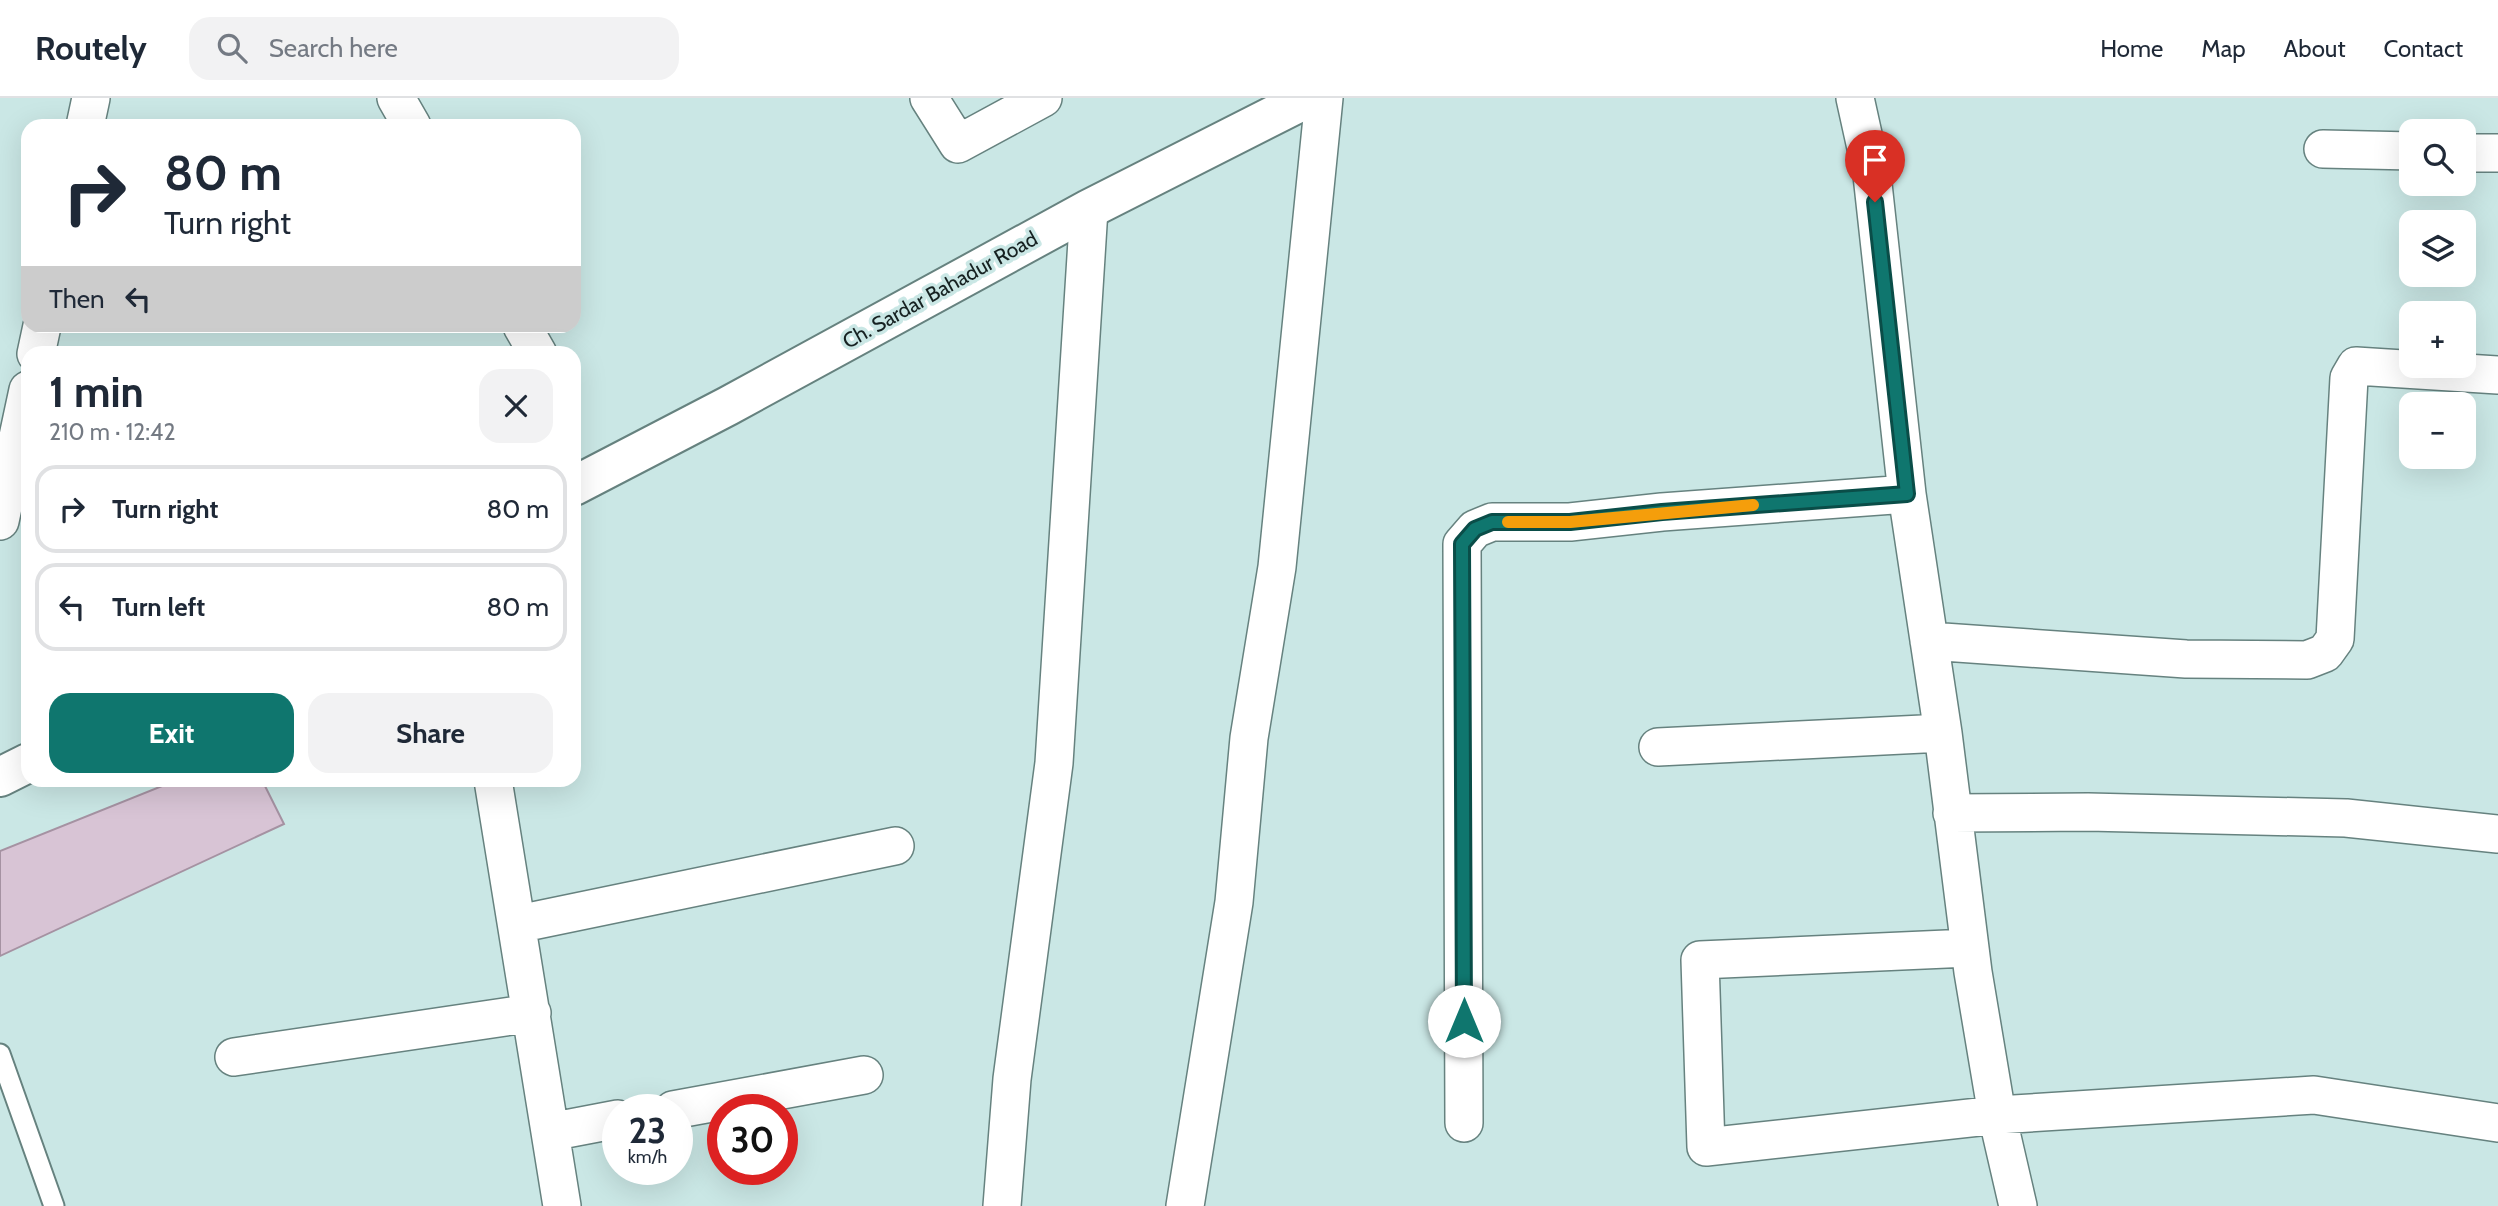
<!DOCTYPE html>
<html lang="en">
<head>
<meta charset="utf-8">
<style>
	body { margin:0; font-family:Cabin,sans-serif; background:#f2f2f3; color:#1f2937; height:100vh; display:flex; flex-direction:column; font-size:26px; white-space:nowrap }
	* { box-sizing:border-box; margin:0 }
	p { font-size:23px; color:#747a83 }
	.icon { flex:none; width:38px; height:38px; fill:none; stroke:currentColor; stroke-width:2; stroke-linecap:round; stroke-linejoin:round }
	.map { position:relative; flex:1; overflow:hidden }
	.drawer { position:absolute; left:21px; top:248px; width:560px; height:441px; display:flex; flex-direction:column; background:#fff; border-radius:21px; box-shadow:0 7px 28px #0002 }
	.drawer>* { flex:none }
	.top-card { position:absolute; left:21px; top:21px; width:560px; height:214px; border-radius:21px; box-shadow:0 7px 28px #0002; background:#fff; color:#1f2937; overflow:hidden }
	.buttons { position:absolute; left:2399px; top:21px; display:grid; gap:14px }
	.buttons a { display:grid; place-items:center; width:77px; height:77px; border-radius:14px; background:#fff; box-shadow:0 7px 28px #0002; font-size:35px }
	.speed { position:absolute; left:602px; top:996px; display:flex; gap:14px; font-size:35px; font-weight:700; text-align:center }
	.speed>* { display:grid; place-content:center; width:91px; height:91px; border-radius:50%; background:#fff; box-shadow:0 7px 28px #0002; line-height:1 }
	.speed small { font-size:18px; font-weight:400 }
	.speed .limit { border:10px solid #d22; background:#fff; color:#111 }
	.pin { position:absolute; display:grid; place-items:center; width:60px; height:60px; color:#fff; margin:-72px -30px; border-radius:50% 50% 50% 0; rotate:-45deg; box-shadow:0 0 7px #0007 }
	.pin .icon { rotate:45deg }
	.me { position:absolute; width:77px; margin:-38px; rotate:0deg; stroke-linejoin:round; filter:drop-shadow(0 0 5px #0008) }
	.turn { display:flex; align-items:center; gap:24px; height:147px; padding:0 28px; font-size:32px }
	.turn .icon { width:91px; height:91px; stroke-width:2.5 }
	.turn b { display:block; font-size:49px; line-height:60px }
	.then { display:flex; align-items:center; height:66px; padding:0 28px; background:#0003; gap:14px; font-size:26px }
	.round { display:grid; place-items:center; flex:none; width:74px; height:74px; border-radius:21px; background:#f2f2f3 }
	.head { display:flex; align-items:center; justify-content:space-between; height:119px; padding:0 28px }
	h1 { font-size:42px; font-weight:700; line-height:52px }
	.cta { display:flex; gap:14px; margin-top:auto; padding:14px 28px }
	.cta a { flex:1; height:80px; border-radius:21px; background:#0f766e; color:#fff; font-size:28px; font-weight:700; line-height:80px; text-align:center }
	.cta a+a { background:#f2f2f3; color:#1f2937 }
	ul { padding:0; list-style:none }
	li { display:flex; align-items:center; gap:21px; height:88px; margin:0 14px 10px; padding:0 14px; border:4px solid #e0e1e3; border-radius:21px }
	li div { flex:1 }
	li b { display:block; font-size:26px }
	li em { font-style:normal }
	header { display:flex; align-items:center; gap:42px; box-sizing:border-box; height:98px; padding:0 35px; background:#fff; border-bottom:2px solid #e0e1e3 }
	header strong { font-size:33px }
	nav { display:flex; gap:38px; margin-inline-start:auto; font-size:24px }
	.search { width:490px; height:63px; background:#f2f2f3; display:flex; align-items:center; gap:18px; box-sizing:border-box; padding:0 24px; border-radius:21px; color:#747a83; font-size:26px }
	.map>svg:first-child { display:block }
</style>
</head>
<body>
<header>
<strong>Routely</strong>
<div class="search"><svg class="icon" aria-label="search" viewBox="0 0 24 24"><circle cx="10" cy="10" r="6"/><path d="M15 15l6 6"/></svg>Search here</div>
<nav><a>Home</a><a>Map</a><a>About</a><a>Contact</a></nav>
</header>
<div class="map">
<svg width="2498" height="1108" viewBox="0 0 2498 1108">
	<rect width="100%" height="100%" fill="#cae7e5"/>
	<!-- building -->
	<path fill="#d8c4d5" stroke="#a592a2" stroke-width="2" d="M177,682H262L284,726L0,858V753Z"/>
	<g fill="none" stroke-linecap="round" stroke-linejoin="round">
		<!-- lane casing -->
		<g stroke="#66827f" stroke-width="23">
			<path id="lane" d="M0,956L54,1108"/>
		</g>
		<!-- street casing -->
		<g stroke="#66827f" stroke-width="40">
			<path id="street" d="M396,0L412,28
				M929,0L958,46L1043,0
				M1855,0L1872,77L1907,396L1943,635L1973,874L1997,1017L2018,1108
				M85,28L91,0
				M2323,51L2412,53
				M2464,55H2498
				M522,228L538,256
				M36,256L42,228
				M0,423L28,292
				M1929,543L2186,561L2307,562L2325,555L2335,541L2349,280L2356,268L2498,277
				M1658,649L1943,635
				M493,682L562,1108
				M1952,715L2088,714L2346,720L2498,736
				M518,826L895,748
				M1969,850L1700,862L1706,1049L1997,1017L2314,997L2498,1025
				M234,959L532,915
				M673,1012L864,977
				M1464,1025L1462,446L1475,431L1492,424H1570L1662,414L1907,396
				M550,1034L618,1021
				M1002,1108L1012,981L1054,665L1089,111
				M1185,1108L1234,804L1249,640L1277,469L1324,0"/>
		</g>
		<!-- secondary casing -->
		<g stroke="#66827f" stroke-width="42">
			<path id="secondary" d="M574,388L728,308L1089,111L1308,0
				M0,679L28,665"/>
		</g>
		<!-- lane -->
		<use href="#lane" stroke="#fff" stroke-width="19"/>
		<!-- street -->
		<use href="#street" stroke="#fff" stroke-width="37"/>
		<!-- secondary -->
		<use href="#secondary" stroke="#fff" stroke-width="38"/>
	</g>
	<g fill="none" stroke-linecap="round" stroke-linejoin="round">
		<!-- route casing -->
		<g stroke="#0a4d48" stroke-width="18">
			<path id="route" d="M1464,923L1462,446L1475,431L1492,424H1570L1662,414L1907,396L1875,104"/>
		</g>
		<!-- route -->
		<use href="#route" stroke="#0f766e" stroke-width="12"/>
		<!-- slow -->
		<path stroke="#f59e0b" stroke-width="12" d="M1508,424H1570L1753,407"/>
	</g>
	<g text-anchor="middle" stroke-width="7" stroke-linejoin="round" paint-order="stroke">
		<!-- street labels -->
		<g font-size="21" fill="#162121" stroke="#cae7e5">
			<text transform="translate(940 192) rotate(-29)" y="7">Ch. Sardar Bahadur Road</text>
		</g>
	</g>
</svg>
<div class="buttons">
<a><svg class="icon" aria-label="search" viewBox="0 0 24 24"><circle cx="10" cy="10" r="6"/><path d="M15 15l6 6"/></svg></a>
<a><svg class="icon" aria-label="layers" viewBox="0 0 24 24"><path d="M12 4l9 5-9 5-9-5zM3 14l9 5 9-5"/></svg></a>
<a>+</a>
<a>−</a>
</div>
<div class="speed"><div>23<small>km/h</small></div><div class="limit">30</div></div>
<div class="pin" style="left:1875px;top:104px;background:#d93025"><svg class="icon" aria-label="arrive" viewBox="0 0 24 24"><path d="M6 21V4h12l-3 4 3 4H6"/></svg></div>
<svg class="me" style="left:1464px;top:923px" viewBox="-20 -20 40 40"><circle r="19" fill="#fff"/><path d="M0-13L10 11 0 6-10 11z" fill="#0f766e"/></svg>
<div class="top-card">
<div class="turn"><svg class="icon" aria-label="right" viewBox="0 0 24 24"><path d="M7 20v-9h11M14 6l5 5-5 5"/></svg><div><b>80 m</b>Turn right</div></div>
<div class="then">Then<svg class="icon" aria-label="left" viewBox="0 0 24 24"><path d="M17 20v-9H6M10 6l-5 5 5 5"/></svg></div>
</div>
<section class="drawer">
<div class="head"><div><h1>1 min</h1><p>210 m · 12:42</p></div><a class="round"><svg class="icon" aria-label="close" viewBox="0 0 24 24"><path d="M6 6l12 12M18 6L6 18"/></svg></a></div>
<ul>
<li><svg class="icon" aria-label="right" viewBox="0 0 24 24"><path d="M7 20v-9h11M14 6l5 5-5 5"/></svg><div><b>Turn right</b></div><em>80 m</em></li>
<li><svg class="icon" aria-label="left" viewBox="0 0 24 24"><path d="M17 20v-9H6M10 6l-5 5 5 5"/></svg><div><b>Turn left</b></div><em>80 m</em></li>
</ul>
<div class="cta"><a>Exit</a><a>Share</a></div>
</section>
</div>
</body>
</html>
